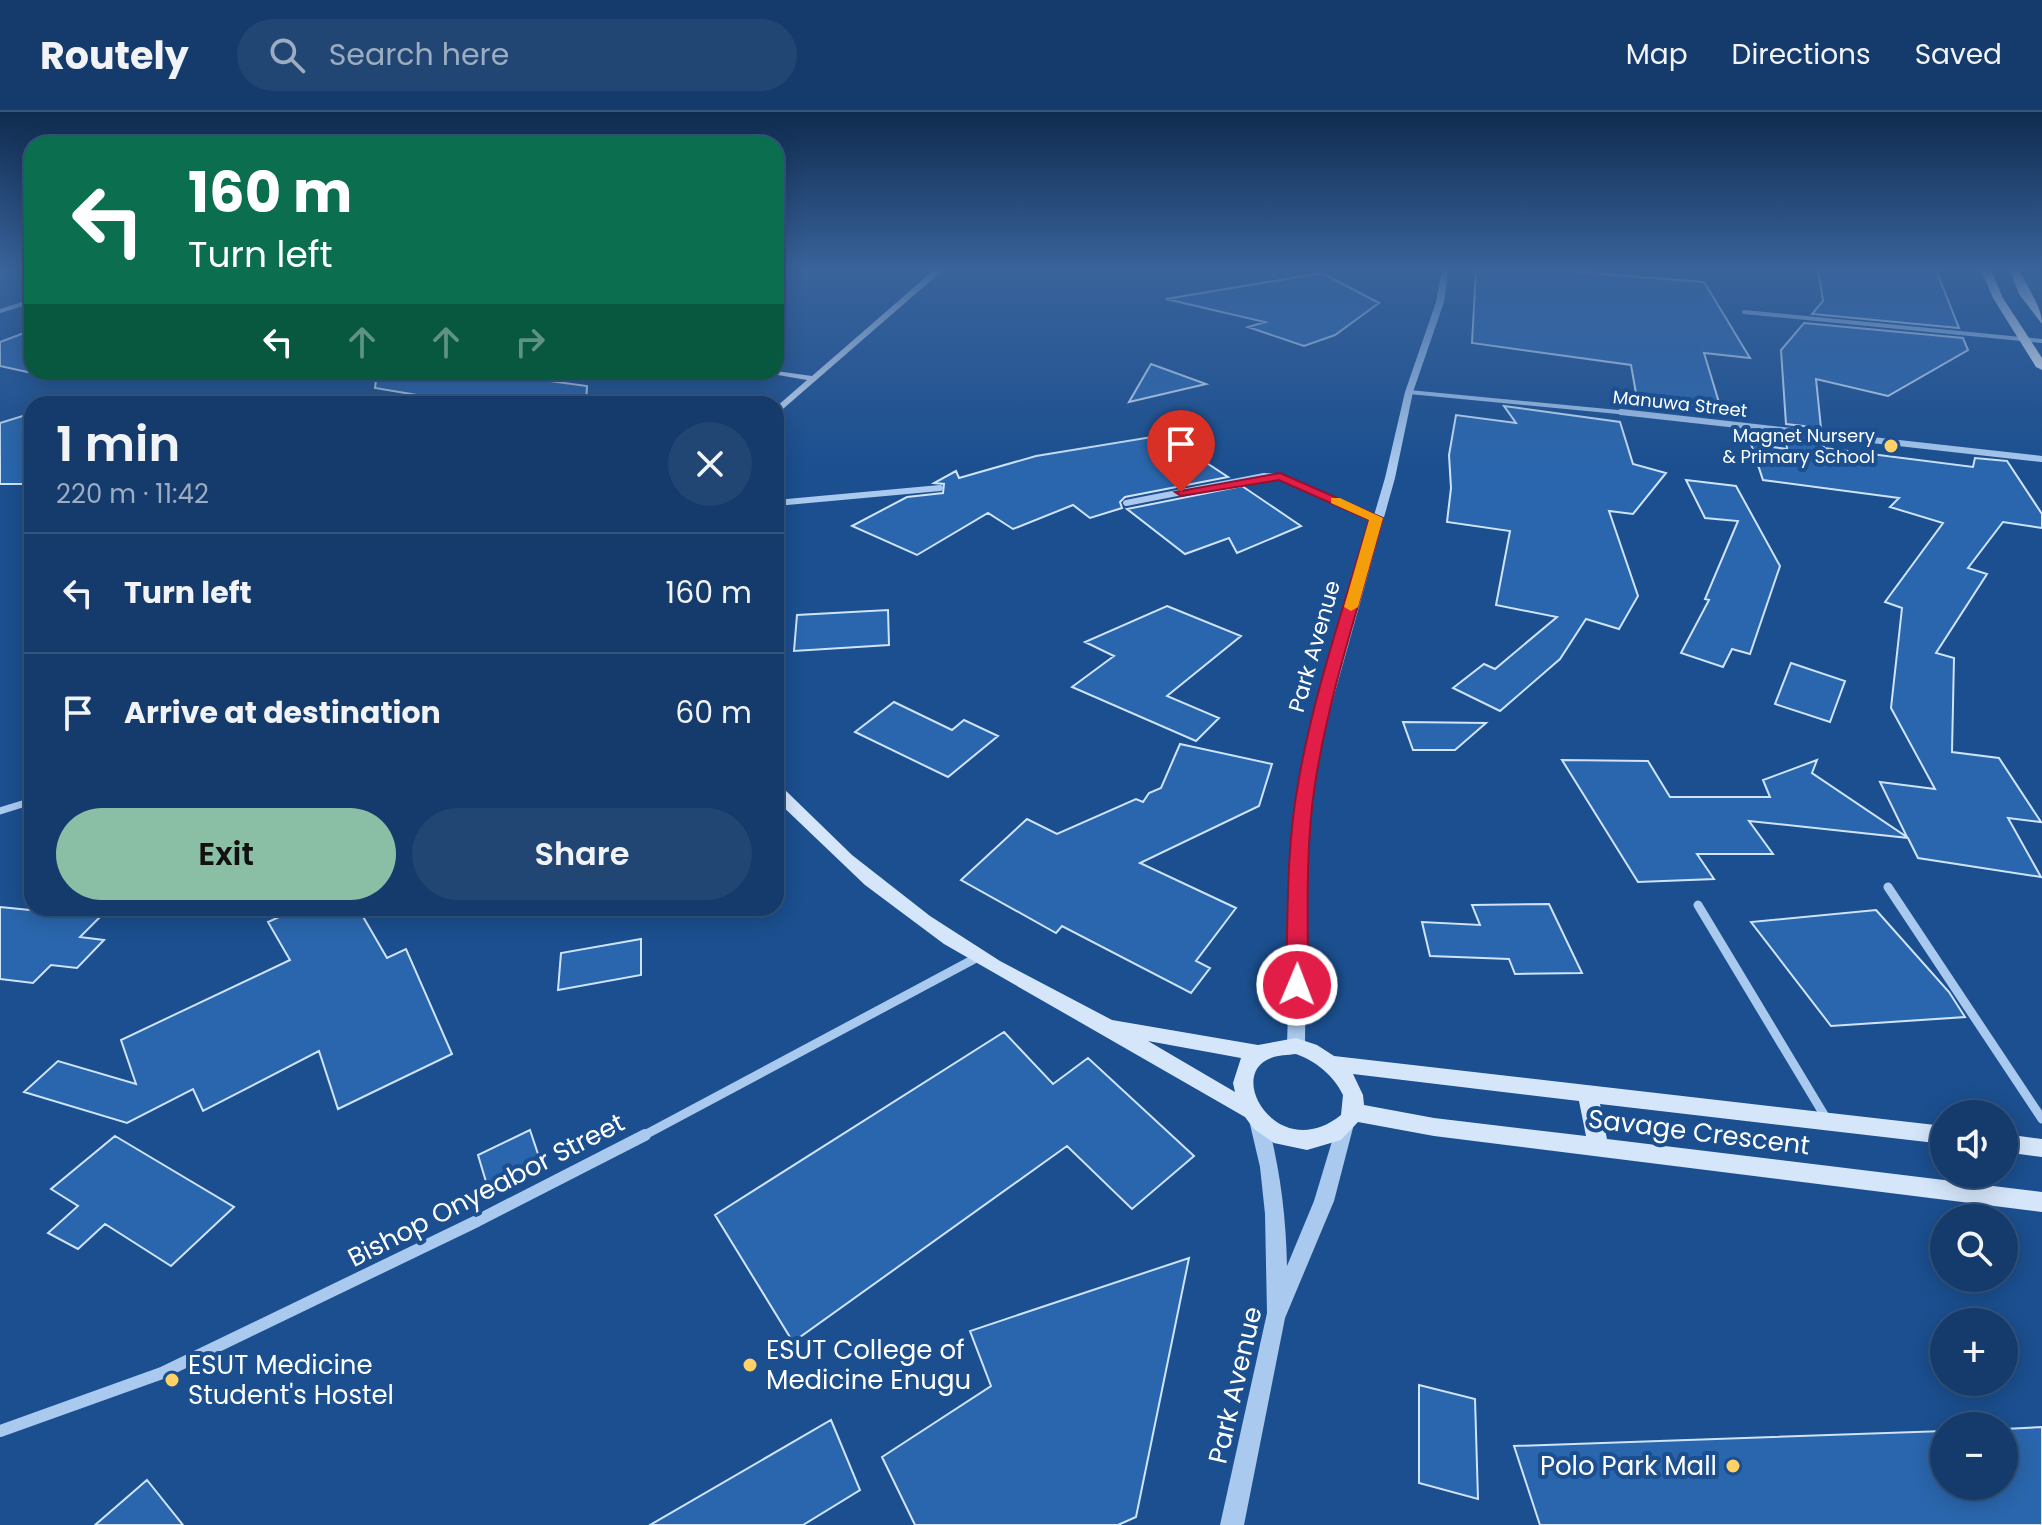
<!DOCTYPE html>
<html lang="en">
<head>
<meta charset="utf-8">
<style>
	body { margin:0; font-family:Poppins,sans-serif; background:#214673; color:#f1f3f6; height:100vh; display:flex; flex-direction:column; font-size:30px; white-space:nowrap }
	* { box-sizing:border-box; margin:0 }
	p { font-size:26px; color:#9dadc1 }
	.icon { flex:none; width:44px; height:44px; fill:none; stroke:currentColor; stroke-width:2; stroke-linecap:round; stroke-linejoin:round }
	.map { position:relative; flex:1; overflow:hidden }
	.sheet { position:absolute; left:24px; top:284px; width:760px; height:520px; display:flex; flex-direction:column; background:#143b6b; border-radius:24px; box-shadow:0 4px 20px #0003,0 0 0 2px #33557e }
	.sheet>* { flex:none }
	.hud { position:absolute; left:24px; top:24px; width:760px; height:244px; border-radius:24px; box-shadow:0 4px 20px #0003,0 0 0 2px #33557e; background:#0b6e4f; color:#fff; overflow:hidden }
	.controls { position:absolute; left:1930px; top:988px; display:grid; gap:16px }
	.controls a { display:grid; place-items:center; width:88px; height:88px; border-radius:50%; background:#143b6b; box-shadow:0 4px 20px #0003,0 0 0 2px #33557e; font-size:40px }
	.pin { position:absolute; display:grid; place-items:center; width:68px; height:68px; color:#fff; margin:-82px -34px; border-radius:50% 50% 50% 0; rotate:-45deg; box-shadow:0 0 8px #0007 }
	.pin .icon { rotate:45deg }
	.me { position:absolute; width:88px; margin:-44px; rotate:1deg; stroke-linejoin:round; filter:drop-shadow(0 0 6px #0008) }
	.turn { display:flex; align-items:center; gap:28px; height:168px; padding:0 32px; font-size:36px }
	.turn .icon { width:104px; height:104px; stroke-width:2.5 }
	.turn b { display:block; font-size:56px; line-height:68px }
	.lanes { display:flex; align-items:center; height:76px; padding:0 32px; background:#0003; justify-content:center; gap:40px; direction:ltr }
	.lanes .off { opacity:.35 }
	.round { display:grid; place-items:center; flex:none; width:84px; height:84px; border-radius:42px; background:#214673 }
	.summary { display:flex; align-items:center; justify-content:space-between; height:136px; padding:0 32px }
	h1 { font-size:48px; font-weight:600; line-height:60px }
	.button { display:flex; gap:16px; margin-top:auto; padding:16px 32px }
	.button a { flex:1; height:92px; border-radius:48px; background:#8abfa5; color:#111; font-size:32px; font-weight:600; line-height:92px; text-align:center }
	.button a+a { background:#214673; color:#f1f3f6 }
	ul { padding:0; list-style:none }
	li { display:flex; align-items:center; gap:24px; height:120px; padding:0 32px; border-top:2px solid #33557e }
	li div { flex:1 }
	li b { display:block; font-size:30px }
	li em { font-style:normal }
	header { display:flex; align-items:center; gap:48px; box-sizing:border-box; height:112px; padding:0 40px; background:#143b6b; border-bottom:2px solid #33557e }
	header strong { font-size:38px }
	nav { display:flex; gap:44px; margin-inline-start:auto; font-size:28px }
	.search { width:560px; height:72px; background:#214673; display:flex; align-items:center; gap:20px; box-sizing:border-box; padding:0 28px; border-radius:44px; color:#9dadc1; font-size:30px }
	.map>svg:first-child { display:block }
</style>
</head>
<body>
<header>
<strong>Routely</strong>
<div class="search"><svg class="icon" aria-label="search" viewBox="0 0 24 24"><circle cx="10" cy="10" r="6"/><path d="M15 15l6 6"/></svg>Search here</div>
<nav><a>Map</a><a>Directions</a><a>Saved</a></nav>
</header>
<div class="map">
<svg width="2042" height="1413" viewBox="0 0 2042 1413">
	<rect width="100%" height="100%" fill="#1b4f8f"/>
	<!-- building -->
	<path fill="#2a66ad" stroke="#cfe3fa" stroke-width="2" d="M1476,158H1552L1704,170L1750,246L1704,241L1721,297L1637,287L1631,253L1472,231Z
		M1818,158H1936L1959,216L1812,202L1823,189Z
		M1322,161L1379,191L1335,223L1304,234L1248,215L1265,210L1166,187Z
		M1804,211L1963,226L1968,238L1888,284L1816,267L1821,316L1786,312L1781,238Z
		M32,218V261L0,254V230Z
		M1151,252L1206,272L1129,290Z
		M377,260H483L587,274L586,292H471L375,276Z
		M1504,294L1620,310L1633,352L1666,361L1633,402L1609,399L1638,484L1619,517L1586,507L1560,547L1500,599L1453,576L1484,552L1495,557L1557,505L1496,493L1510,419L1447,410L1451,376L1449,343L1456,303L1516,311Z
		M32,301V372H0V311Z
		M1164,323L1228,365L1125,385L1120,390L1122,396L1090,406L1073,393L1013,417L988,401L917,443L852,414L907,385L943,381L944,372L934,371L956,359L959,366L1036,344Z
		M1786,324L1823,329L1824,336L1973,355L1975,346L2007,349L2042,402V416L2003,410L1968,456L1987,462L1936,541L1954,546L1952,640L1999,646L2041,710L2008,706L2041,765L1918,746L1908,726L1749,709L1773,742H1697L1714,767L1638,770L1562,648L1648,649L1670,685H1770L1763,668L1817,648L1812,661L1907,725L1880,670L1935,677L1891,596L1902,496L1885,490L1943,411L1890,395L1899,386L1763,368L1751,332L1787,337Z
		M1686,368L1736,374L1780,454L1750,542L1732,537L1723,555L1681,541L1709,488L1705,487L1738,409L1705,406Z
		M1242,374L1301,414L1237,441L1229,426L1185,442L1127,397Z
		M1167,494L1241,524L1167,584L1219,606L1196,629L1072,575L1114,544L1085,530Z
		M888,498L889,533L794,539L797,503Z
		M1791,551L1845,569L1830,610L1775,592Z
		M894,590L952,618L964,608L998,624L948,665L855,620Z
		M1403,610L1486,611L1455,638H1413Z
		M1180,632L1272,652L1259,694L1140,751L1236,796L1196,849L1210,856L1191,881L1062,814L1056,821L961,768L1027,707L1057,722L1136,687L1143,690L1149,681L1161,676Z
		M1549,792L1582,861L1515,862L1509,847L1430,844L1422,810L1480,813L1472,793Z
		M0,795L100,805L80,825L104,828L77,856L51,853L33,871L0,867Z
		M299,796H358L387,846L406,837L452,942L338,997L319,939L203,999L193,977L127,1011L24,980L58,949L136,972L121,928L290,848L268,810Z
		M1876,798L1949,880L1965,905L1831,914L1751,810Z
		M641,827V863L558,878L561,841Z
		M1004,920L1053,972L1088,946L1194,1044L1132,1097L1067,1034L793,1230L715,1103Z
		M530,1018L540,1048L487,1073L478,1043Z
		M115,1024L234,1095L171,1154L105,1112L78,1137L48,1121L78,1094L51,1077Z
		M1189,1146L1136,1405L1118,1413H915L882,1345L991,1274L970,1219Z
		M1419,1273L1475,1287L1478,1387L1419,1371Z
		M831,1308L860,1378L803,1413H650Z
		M2042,1315V1413H1540L1514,1334L1944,1319V1374H2004V1317Z
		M147,1368L183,1413H95Z"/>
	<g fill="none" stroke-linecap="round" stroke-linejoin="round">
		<!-- minor-far4 -->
		<path stroke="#a9c9ee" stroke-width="4" d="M0,199L32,189
			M1744,200L2042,229
			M1409,280L1639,302"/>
		<!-- minor-far3 -->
		<path stroke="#a9c9ee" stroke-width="6" d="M1621,300L2042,347
			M776,391L940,376
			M1126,391L1264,364L1280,365L1376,406"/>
		<!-- minor-far2 -->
		<path stroke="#a9c9ee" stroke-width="7" d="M0,699L32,689"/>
		<!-- minor-far1 -->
		<path stroke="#a9c9ee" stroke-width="9" d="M1888,775L2042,1007
			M1698,793L1826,1006
			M641,1025L978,845"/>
		<!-- minor -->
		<path stroke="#a9c9ee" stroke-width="12" d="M0,1319L162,1261L477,1109L645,1023"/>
		<!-- tertiary -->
		<path fill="#a9c9ee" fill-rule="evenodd" d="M1442,158H1448L1444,190L1413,280L1395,366L1320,634L1307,722L1305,934L1302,939L1296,941L1290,939L1287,934L1293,722L1306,634L1385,366L1405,280L1436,190Z
			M1258,1000L1264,1002L1267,1008C1280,1056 1286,1104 1287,1154L1314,1089L1339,1006L1345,1004L1351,1006L1354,1012L1334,1089L1285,1206L1244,1413H1220L1267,1201L1265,1102L1260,1055L1249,1008L1252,1002Z"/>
		<!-- secondary -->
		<path fill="#d6e6fa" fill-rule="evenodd" d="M934,158H943L776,303V295L807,268L761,260L776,259L812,264Z
			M776,674L782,675L852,743L930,804L1000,849L1112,908L1258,933L1296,926L1317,933L1334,944L1944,1014V1032L1600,992L1607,1027L2042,1080V1100L1434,1024L1358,1010L1341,1028L1307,1038L1274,1031L1254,1017L1245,1005L944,832L865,773L776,688ZM1148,929L1241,946L1233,971L1235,980ZM1296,942C1316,949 1334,964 1343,983L1341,1003C1279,1053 1224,963 1271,946C1278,943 1288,943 1296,942ZM1353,962L1579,989L1586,1024L1434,1006L1364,993L1363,983Z
			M2004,1022L2042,1027V1045L2004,1040Z"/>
		<!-- primary -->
		<path fill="#f0f6ff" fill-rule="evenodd" d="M1981,158H1991L2003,186L2042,246V258L2036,255L1993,186Z
			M2010,158H2020C2027,176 2042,194 2042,212L2019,182Z"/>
	</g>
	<!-- sky -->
	<linearGradient id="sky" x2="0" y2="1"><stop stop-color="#0f2b4f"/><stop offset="0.44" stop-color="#39639b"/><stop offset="1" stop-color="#39639b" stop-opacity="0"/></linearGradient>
	<rect width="2042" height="356" fill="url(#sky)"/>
	<!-- route -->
	<path fill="#e11d48" stroke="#92132f" stroke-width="2" d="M1280,361L1383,406C1359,494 1329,582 1315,672C1305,738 1308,806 1308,873L1297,882L1286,873C1288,807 1286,738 1298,672C1313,583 1344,495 1369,408L1279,368L1181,384L1175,380Z"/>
	<!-- slow -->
	<path fill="#f59e0b" d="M1331,386H1340L1383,406L1358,495L1351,499L1344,495L1369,408L1331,391Z"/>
	<!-- markers -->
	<g fill="#ffd166" stroke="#1b4f8f" stroke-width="3">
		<circle cx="1891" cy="334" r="8"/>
		<circle cx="750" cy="1253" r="8"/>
		<circle cx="172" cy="1268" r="8"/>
		<circle cx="1733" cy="1354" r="8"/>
	</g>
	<g text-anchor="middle" stroke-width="8" stroke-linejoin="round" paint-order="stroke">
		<!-- far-street labels -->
		<g font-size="18" fill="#fff" stroke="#1b4f8f">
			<text transform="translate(1680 292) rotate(6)" y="6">Manuwa Street</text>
		</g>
		<!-- far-poi labels -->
		<g font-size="18" fill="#fff" stroke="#1b4f8f" text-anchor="end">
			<text x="1875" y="330">Magnet Nursery<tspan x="1875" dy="21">&amp; Primary School</tspan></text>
		</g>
		<!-- street labels -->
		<g font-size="22" fill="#fff" stroke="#1b4f8f">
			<text transform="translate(1314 534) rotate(-74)" y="8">Park Avenue</text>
		</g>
		<!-- near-street labels -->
		<g font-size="26" fill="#fff" stroke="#1b4f8f">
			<text transform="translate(1699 1020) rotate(7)" y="9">Savage Crescent</text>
			<text transform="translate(486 1078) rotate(-27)" y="9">Bishop Onyeabor Street</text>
			<text transform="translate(1235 1273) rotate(-77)" y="9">Park Avenue</text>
		</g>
		<!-- near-poi labels -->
		<g font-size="26" fill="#fff" stroke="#1b4f8f" text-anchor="start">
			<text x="766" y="1247">ESUT College of<tspan x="766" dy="30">Medicine Enugu</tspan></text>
			<text x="188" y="1262">ESUT Medicine<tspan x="188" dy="30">Student's Hostel</tspan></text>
			<text x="1717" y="1363" text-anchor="end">Polo Park Mall</text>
		</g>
	</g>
</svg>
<div class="controls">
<a><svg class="icon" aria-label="sound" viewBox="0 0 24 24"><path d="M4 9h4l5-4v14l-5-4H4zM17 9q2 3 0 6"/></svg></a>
<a><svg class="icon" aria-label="search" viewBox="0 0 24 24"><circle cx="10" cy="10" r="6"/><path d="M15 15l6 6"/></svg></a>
<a>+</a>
<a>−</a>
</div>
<div class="pin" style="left:1181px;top:380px;background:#d93025"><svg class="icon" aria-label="arrive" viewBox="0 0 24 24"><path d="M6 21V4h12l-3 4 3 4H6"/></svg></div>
<svg class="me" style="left:1297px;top:873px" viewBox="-20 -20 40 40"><circle r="17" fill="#e11d48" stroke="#fff" stroke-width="3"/><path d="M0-11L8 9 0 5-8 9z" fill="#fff"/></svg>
<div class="hud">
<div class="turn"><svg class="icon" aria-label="left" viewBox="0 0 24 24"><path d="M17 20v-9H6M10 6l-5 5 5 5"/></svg><div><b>160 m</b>Turn left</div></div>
<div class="lanes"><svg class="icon" aria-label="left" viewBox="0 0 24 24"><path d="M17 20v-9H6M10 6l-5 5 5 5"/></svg><svg class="icon off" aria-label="ahead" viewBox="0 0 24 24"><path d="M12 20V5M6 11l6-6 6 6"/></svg><svg class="icon off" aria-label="ahead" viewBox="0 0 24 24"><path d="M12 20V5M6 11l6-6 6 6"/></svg><svg class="icon off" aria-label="right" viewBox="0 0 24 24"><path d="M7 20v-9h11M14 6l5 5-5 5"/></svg></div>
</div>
<section class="sheet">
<div class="summary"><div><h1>1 min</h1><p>220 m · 11:42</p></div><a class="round"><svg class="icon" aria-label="close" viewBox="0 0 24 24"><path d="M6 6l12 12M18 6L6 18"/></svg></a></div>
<ul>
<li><svg class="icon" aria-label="left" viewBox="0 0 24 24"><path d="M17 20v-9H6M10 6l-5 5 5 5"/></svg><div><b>Turn left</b></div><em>160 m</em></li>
<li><svg class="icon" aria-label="arrive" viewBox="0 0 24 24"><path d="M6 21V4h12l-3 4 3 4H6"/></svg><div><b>Arrive at destination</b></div><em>60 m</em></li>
</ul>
<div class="button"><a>Exit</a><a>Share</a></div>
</section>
</div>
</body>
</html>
